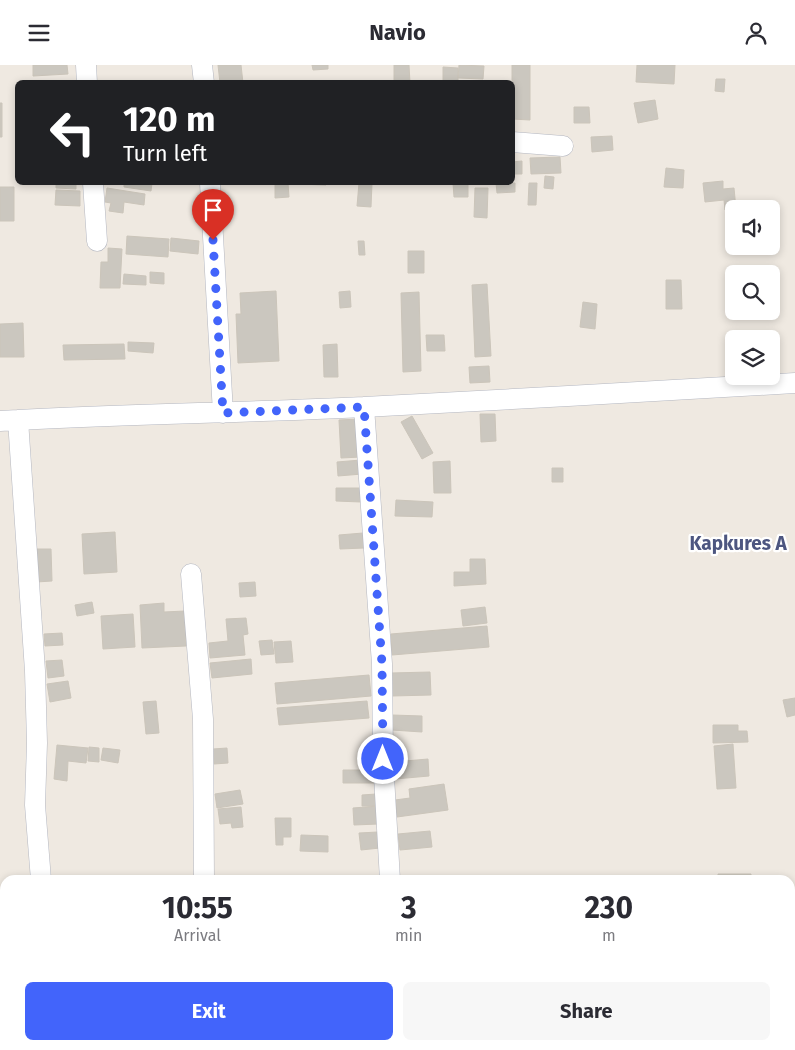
<!DOCTYPE html>
<html lang="en">
<head>
<meta charset="utf-8">
<style>
	body { margin:0; font-family:"Fira Sans",sans-serif; background:#f7f7f7; color:#2b2b33; height:100vh; display:flex; flex-direction:column; font-size:19px; white-space:nowrap }
	* { box-sizing:border-box; margin:0 }
	p { font-size:16px; color:#7c7c81 }
	.icon { flex:none; width:28px; height:28px; fill:none; stroke:currentColor; stroke-width:2; stroke-linecap:round; stroke-linejoin:round }
	.map { position:relative; flex:1; overflow:hidden }
	.drawer { position:absolute; left:0px; top:810px; width:795px; height:175px; display:flex; flex-direction:column; background:#fff; border-radius:15px 15px 0 0; box-shadow:0 2px 8px #0003 }
	.drawer>* { flex:none }
	.guide { position:absolute; left:15px; top:15px; width:500px; height:105px; border-radius:8px; box-shadow:0 2px 8px #0003; background:#202124; color:#fff; overflow:hidden }
	.buttons { position:absolute; left:725px; top:135px; display:grid; gap:10px }
	.buttons a { display:grid; place-items:center; width:55px; height:55px; border-radius:8px; background:#fff; box-shadow:0 2px 8px #0003; font-size:25px }
	.pin { position:absolute; display:grid; place-items:center; width:42px; height:42px; color:#fff; margin:-51px -21px; border-radius:50% 50% 50% 0; rotate:-45deg; box-shadow:0 0 5px #0007 }
	.pin .icon { rotate:45deg }
	.me { position:absolute; width:55px; margin:-28px; rotate:0deg; stroke-linejoin:round; filter:drop-shadow(0 0 4px #0008) }
	.turn { display:flex; align-items:center; gap:18px; height:105px; padding:0 25px; font-size:22px }
	.turn .icon { width:65px; height:65px; stroke-width:2.5 }
	.turn b { display:block; font-size:35px; line-height:42px }
	.eta { display:flex; justify-content:space-evenly; align-items:center; height:85px; text-align:center }
	.eta b { font-size:30px; font-weight:700; line-height:35px }
	.button { display:flex; gap:10px; margin-top:auto; padding:10px 25px }
	.button a { flex:1; height:58px; border-radius:8px; background:#4264fb; color:#fff; font-size:20px; font-weight:700; line-height:58px; text-align:center }
	.button a+a { background:#f7f7f7; color:#2b2b33 }
	header { display:flex; justify-content:space-between; align-items:center; height:65px; padding:0 25px; background:#fff; font-size:22px; font-weight:700 }
	.map>svg:first-child { display:block }
</style>
</head>
<body>
<header><svg class="icon" aria-label="menu" viewBox="0 0 24 24"><path d="M4 6h16M4 12h16M4 18h16"/></svg>Navio<svg class="icon" aria-label="person" viewBox="0 0 24 24"><circle cx="12" cy="8" r="4"/><path d="M4 21q1-7 8-7t8 7"/></svg></header>
<div class="map">
<svg width="795" height="985" viewBox="0 0 795 985">
	<rect width="100%" height="100%" fill="#efe9e1"/>
	<!-- building -->
	<path fill="#cbc7bf" stroke="#cbc5ba" d="M33,0H67L68,9L33,11Z
		M218,0H241L243,18H220Z
		M312,0H328V4L313,5Z
		M394,0H409L410,18H394Z
		M459,0L484,1L483,14L458,13Z
		M512,0H530V55L512,54Z
		M637,0H675L674,19L636,17Z
		M443,2L458,3V18H443Z
		M716,14H725L724,27L715,26Z
		M459,16H484V18H459Z
		M655,35L658,54L638,58L634,38Z
		M0,38H2V72H0Z
		M574,42H589L590,58H574Z
		M612,71L613,85L592,87L591,72Z
		M560,92L561,108L531,109L530,93Z
		M522,96V109H512V97Z
		M666,103L684,105L683,123L664,122Z
		M545,111L554,112L553,124L544,123Z
		M723,116V124L734,123L736,144L725,145L724,135L705,137L703,118Z
		M56,118H76V124L56,123Z
		M124,118H152L151,126L124,122Z
		M275,118H288L289,132L275,133Z
		M297,118H326V120L297,119Z
		M359,118H372L371,142L357,141Z
		M453,118H468V132H454Z
		M496,118H515V127L497,128Z
		M529,118H537L536,140H528Z
		M0,122H14V156H0Z
		M107,123L145,129L144,140L124,137L123,148L109,146L111,138L105,137Z
		M475,123H488L487,153L474,152Z
		M56,125L80,126V141L55,140Z
		M127,171L169,174L168,192L126,189Z
		M171,173L199,176L198,189L170,186Z
		M358,176H364L365,190H359Z
		M108,183L122,184L120,223H100L101,197H108Z
		M408,186H424V208H408Z
		M150,207L164,208V219L150,218Z
		M124,209L146,211V220L123,219Z
		M666,215H681L682,244H666Z
		M487,219L491,291L475,292L472,220Z
		M276,226L279,296L238,298L236,249H241L240,228Z
		M350,226L351,242L340,243L339,227Z
		M419,227L421,306L403,307L401,228Z
		M583,237L597,239L595,264L580,262Z
		M23,258L24,292H0V259Z
		M426,270H444L445,286H427Z
		M128,277L154,278L153,288L128,286Z
		M124,279L125,294L64,295L63,280Z
		M337,279L338,312H324L323,280Z
		M489,301L490,317L470,318L469,302Z
		M480,349H495L496,376L481,377Z
		M412,351L433,388L422,394L401,357Z
		M359,354L361,392L341,393L339,355Z
		M361,395L362,409L338,411L337,397Z
		M450,396L451,428H434L433,397Z
		M552,403H563V417H552Z
		M336,423H361V437L336,436Z
		M396,435L433,437L432,452L395,451Z
		M115,467L117,507L84,509L82,469Z
		M363,468L364,483L340,484L339,470Z
		M34,484H51L52,516L36,517Z
		M470,494H485L486,519L454,521V507H470Z
		M255,517L256,531L240,532L239,518Z
		M92,537L94,548L77,551L75,540Z
		M164,538V547L185,546L186,581L142,583L140,540Z
		M485,542L487,558L463,561L461,545Z
		M133,549L135,582L103,584L101,551Z
		M246,553L248,569L243,570L245,590L210,593L209,578L228,576L226,554Z
		M487,561L489,582L392,590L391,569Z
		M62,568L63,580L45,581L44,569Z
		M272,575L274,589L261,590L259,576Z
		M291,576L293,597L276,598L274,577Z
		M251,594L252,609L212,613L210,598Z
		M62,595L64,611L48,613L46,596Z
		M430,607L431,630L392,631L391,608Z
		M369,610L371,631L277,639L275,618Z
		M68,616L71,633L50,637L47,619Z
		M795,633V650L787,652L783,635Z
		M156,636L159,668L146,669L143,637Z
		M367,636L369,653L279,660L277,643Z
		M392,650L422,651V667L392,665Z
		M713,660H738V666H747L748,677L713,678Z
		M733,679L736,723L717,724L714,681Z
		M57,680L88,683L86,698L68,696L67,716L54,714Z
		M89,682L99,683V697L88,696Z
		M103,683L120,685L118,698L101,695Z
		M227,683L228,698L214,699L213,684Z
		M428,694L429,711L395,714L394,697Z
		M343,705H374V718H343Z
		M444,719L448,745L397,752L395,735L410,733L409,724Z
		M240,725L243,739L217,743L215,729Z
		M376,729V741H362V730Z
		M378,741V759L354,760L353,743Z
		M241,742L243,762L232,763L231,758L220,759L218,744Z
		M275,753H291V772H283V780H276Z
		M430,766L432,782L400,785L398,769Z
		M378,767L380,783L361,785L359,768Z
		M301,770L328,771V787L300,786Z
		M718,809H751V815H718Z"/>
	<g fill="none" stroke-linecap="round" stroke-linejoin="round">
		<!-- minor casing -->
		<g stroke="#b4b7c1" stroke-width="21">
			<path id="minor" d="M86,0L87,18
				M202,0L204,18
				M512,77L563,81
				M93,118L97,176
				M210,118L223,348
				M364,342L382,599L383,694L390,815
				M18,355L35,606L37,678L35,740L41,815
				M0,356C121,349 242,348 364,342C508,335 651,326 795,318
				M191,509L203,654L204,815
				M790,946H795
				M52,980V985
				M482,980V985
				M705,980V985
				M207,985L261,980"/>
		</g>
		<!-- minor -->
		<use href="#minor" stroke="#fff" stroke-width="20"/>
	</g>
	<g fill="none" stroke-linecap="round" stroke-linejoin="round">
		<!-- route -->
		<path stroke="#4264fb" stroke-width="9" stroke-dasharray="0 16.2" d="M213,175L223,348L364,342L382,599L383,694"/>
	</g>
	<g text-anchor="middle" stroke-width="4.5" stroke-linejoin="round" paint-order="stroke">
		<!-- quarter labels -->
		<g font-size="19" font-weight="bold" fill="#4d5680" stroke="#fff">
			<text x="738" y="485">Kapkures A</text>
		</g>
	</g>
</svg>
<div class="buttons">
<a><svg class="icon" aria-label="sound" viewBox="0 0 24 24"><path d="M4 9h4l5-4v14l-5-4H4zM17 9q2 3 0 6"/></svg></a>
<a><svg class="icon" aria-label="search" viewBox="0 0 24 24"><circle cx="10" cy="10" r="6"/><path d="M15 15l6 6"/></svg></a>
<a><svg class="icon" aria-label="layers" viewBox="0 0 24 24"><path d="M12 4l9 5-9 5-9-5zM3 14l9 5 9-5"/></svg></a>
</div>
<div class="pin" style="left:213px;top:175px;background:#d93025"><svg class="icon" aria-label="arrive" viewBox="0 0 24 24"><path d="M6 21V4h12l-3 4 3 4H6"/></svg></div>
<svg class="me" style="left:383px;top:694px" viewBox="-20 -20 40 40"><circle r="17" fill="#4264fb" stroke="#fff" stroke-width="3"/><path d="M0-11L8 9 0 5-8 9z" fill="#fff"/></svg>
<div class="guide">
<div class="turn"><svg class="icon" aria-label="left" viewBox="0 0 24 24"><path d="M17 20v-9H6M10 6l-5 5 5 5"/></svg><div><b>120 m</b>Turn left</div></div>
</div>
<section class="drawer">
<div class="eta">
<div><b>10:55</b><p>Arrival</p></div>
<div><b>3</b><p>min</p></div>
<div><b>230</b><p>m</p></div>
</div>
<div class="button"><a>Exit</a><a>Share</a></div>
</section>
</div>
</body>
</html>
